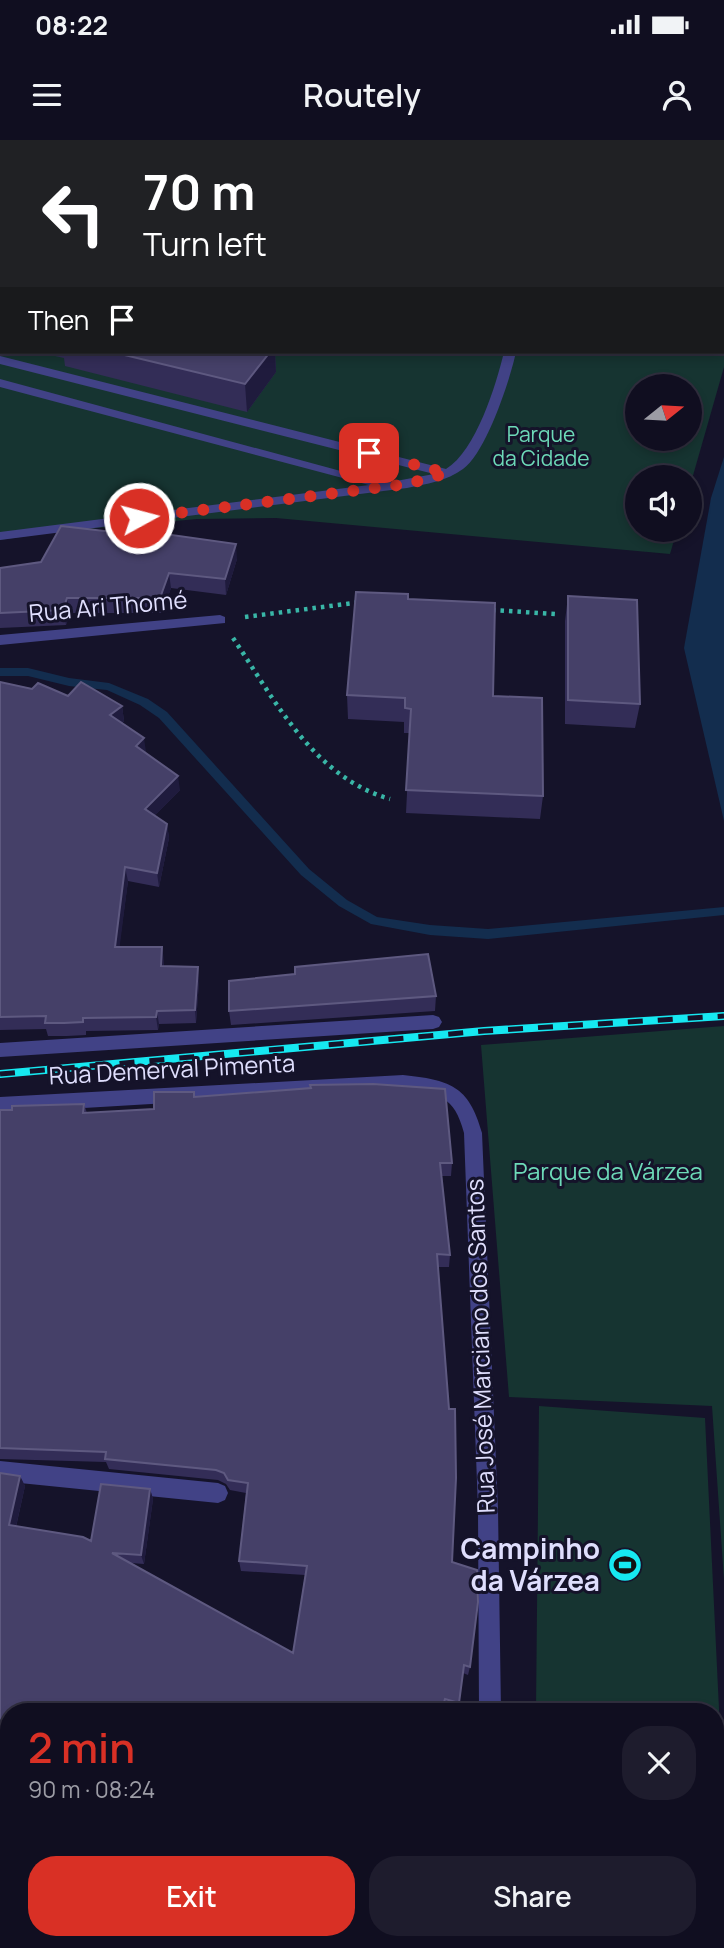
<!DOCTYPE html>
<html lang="en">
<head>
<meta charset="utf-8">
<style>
	body { margin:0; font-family:Manrope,sans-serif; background:#1e1c2d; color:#f1f3f6; height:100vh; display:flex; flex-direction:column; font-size:26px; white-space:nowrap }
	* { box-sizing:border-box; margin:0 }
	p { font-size:23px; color:#9c9ca5 }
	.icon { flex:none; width:38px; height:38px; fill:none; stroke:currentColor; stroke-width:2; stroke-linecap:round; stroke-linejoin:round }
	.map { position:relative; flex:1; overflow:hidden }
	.panel { position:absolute; left:0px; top:1563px; width:724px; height:247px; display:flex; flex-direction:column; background:#100e20; border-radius:28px 28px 0 0; box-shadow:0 4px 10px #0003,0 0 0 2px #302e3e }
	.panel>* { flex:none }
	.top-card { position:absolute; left:0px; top:0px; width:724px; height:214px; box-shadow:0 4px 10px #0003,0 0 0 2px #302e3e; background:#202124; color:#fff; overflow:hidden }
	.needle { width:46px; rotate:72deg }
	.controls { position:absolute; left:625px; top:234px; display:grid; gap:14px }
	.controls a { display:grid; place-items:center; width:77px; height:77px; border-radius:50%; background:#100e20; box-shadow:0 4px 10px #0003,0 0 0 2px #302e3e; font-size:35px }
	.pin { position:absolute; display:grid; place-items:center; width:60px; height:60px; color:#fff; margin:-30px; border-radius:14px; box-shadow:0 4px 10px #0006 }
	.me { position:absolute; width:77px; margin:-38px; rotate:83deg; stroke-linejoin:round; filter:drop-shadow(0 0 5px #0008) }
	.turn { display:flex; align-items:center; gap:24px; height:147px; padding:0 28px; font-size:32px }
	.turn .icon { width:91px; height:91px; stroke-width:2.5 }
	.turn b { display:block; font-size:49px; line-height:60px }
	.then { display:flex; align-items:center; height:66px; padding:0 28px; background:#0003; gap:14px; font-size:26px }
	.round { display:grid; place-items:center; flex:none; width:74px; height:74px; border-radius:28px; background:#1e1c2d }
	.summary { display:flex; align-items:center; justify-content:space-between; height:119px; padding:0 28px }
	h1 { font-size:42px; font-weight:600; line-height:52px; color:#d93025 }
	.action { display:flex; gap:14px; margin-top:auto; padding:14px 28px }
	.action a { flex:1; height:80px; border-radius:28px; background:#d93025; color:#fff; font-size:28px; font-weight:600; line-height:80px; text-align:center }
	.action a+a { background:#1e1c2d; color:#f1f3f6 }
	.status { display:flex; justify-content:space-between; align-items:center; height:49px; padding:0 35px; background:#100e20; direction:ltr }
	.status svg { height:19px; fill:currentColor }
	header { display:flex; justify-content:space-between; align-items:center; height:91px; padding:0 28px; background:#100e20; font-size:32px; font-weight:600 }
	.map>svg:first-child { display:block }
</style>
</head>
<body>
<div class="status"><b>08:22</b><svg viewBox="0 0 49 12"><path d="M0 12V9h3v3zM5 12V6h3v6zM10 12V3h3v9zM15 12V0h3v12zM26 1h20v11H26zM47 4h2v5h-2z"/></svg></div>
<header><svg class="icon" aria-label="menu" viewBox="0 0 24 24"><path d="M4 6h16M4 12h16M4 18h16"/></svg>Routely<svg class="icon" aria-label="person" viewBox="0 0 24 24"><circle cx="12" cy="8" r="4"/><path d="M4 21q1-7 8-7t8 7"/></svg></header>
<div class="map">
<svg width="724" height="1808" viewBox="0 0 724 1808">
	<rect width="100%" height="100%" fill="#15132a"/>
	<!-- green -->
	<path fill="#163431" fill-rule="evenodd" d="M0,0H724V227L690,346V338H637V390H677L670,414L276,378L197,379L55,392L0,400ZM2,2H723V212H2ZM637,247H690V299H637Z
		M724,886V1440L712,1266L509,1257L481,905Z
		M539,1266L705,1278L724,1673L716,1672V1572L536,1571Z
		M716,1684L724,1685V1808H479V1801H716Z"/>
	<!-- water -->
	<path fill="#132d4e" d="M724,317V681L684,508L711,358Z"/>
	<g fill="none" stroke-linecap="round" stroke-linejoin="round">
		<!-- stream -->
		<path fill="#132d4e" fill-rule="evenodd" d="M0,528H28L69,538L109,543L148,559L167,572L309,729L347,760L377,777L430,785L488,789L724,767V775L488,799L430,795L371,784L339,766L301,735L159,578L140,565L107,550L69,546L28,536H0Z"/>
		<!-- path -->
		<path stroke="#39b6a7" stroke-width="4.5" stroke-dasharray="3.5 5" stroke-linecap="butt" d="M492,470L555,474
			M245,477L361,462
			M233,498C275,560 313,637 390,659"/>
		<!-- minor -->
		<path fill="#414286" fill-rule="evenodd" d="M549,0H569L570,2H550Z
			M602,0H612L601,2Z
			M504,212H516C510,240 486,313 463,329C447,341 426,344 407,348L0,400V392L369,345L0,247V239L385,343L434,334L0,224V216L446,329C476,311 496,245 504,212Z
			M220,475L225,477V483L0,505V495Z
			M433,875L439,877L442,882L439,887L433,889L0,917V903Z
			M403,935C449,940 469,945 482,993L498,1369L501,1572H479L478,1369L464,993C454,955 439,954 403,949L0,973V957Z
			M0,1321L218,1343L225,1346L228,1353L225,1360L218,1363L0,1341Z
			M461,1801H485L484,1808H460Z"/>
		<!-- rail casing -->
		<g stroke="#16e8f1" stroke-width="8">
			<path id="rail" d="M0,934L484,891L724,876"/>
		</g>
		<!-- rail -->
		<use href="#rail" stroke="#15132a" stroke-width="5" stroke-dasharray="15" stroke-linecap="butt"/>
	</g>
	<!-- wall -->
	<path fill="#332d57" d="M0,0H406L405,2H2V203H0Z
		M37,212H275L276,232L247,272L65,226L64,218Z
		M237,419L226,455L171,448L162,473H70L66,485L0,488V428Z
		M568,456L640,564L635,588L565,584V481Z
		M408,459L493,556L543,656L540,679L406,673L410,593H404V582L348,579L347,555Z
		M0,542L122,566L124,581L122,583L146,612L145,613L180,650L154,676L167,684L169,698L159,747L128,741L119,807L164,820V827L199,841L196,883L159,884L158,890L86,891V895L67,896H48L46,889L0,890Z
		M436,856L435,871L231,885L229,871Z
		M373,944L445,949L452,1023L451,1036H442L450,1115L449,1127H438L449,1269H455L456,1338L452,1422L477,1430L478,1462L470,1527L468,1535L463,1533L458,1571L443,1567L442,1572H9V1801H30L28,1808H0V1333L20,1336L25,1346L16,1387L83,1397L91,1401L101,1344L150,1349L153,1359L144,1424L131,1423L293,1513L305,1435L241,1431L239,1421L246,1353L230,1350L226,1344L218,1340L109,1329L106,1322L0,1319V970H12V966L84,964L87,973L154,969V952H194L195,957L311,948L310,945Z"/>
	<!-- shaded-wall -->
	<path fill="#1f1b3d" d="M388,0H406L405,2H387Z
		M270,212H275L276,232L247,272L245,244Z
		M236,404L237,419L226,455L225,439Z
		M169,433L171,448L162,473L160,458Z
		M67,458L70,473L66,485L63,470Z
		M122,566L124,581L113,589L110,575Z
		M144,598L146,612L138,620L136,606Z
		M178,636L180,650L147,683L145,669Z
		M167,684L169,698L159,747L157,733Z
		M125,727L128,741L118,820L115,807Z
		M162,807L164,820L163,840L161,826Z
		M198,827L199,841L196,883L195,870Z
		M157,871L159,884L158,890L156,877Z
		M20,1336L25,1346L14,1395L9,1385Z
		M150,1349L153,1359L144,1424L141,1415Z
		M23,1801H30L28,1808H21Z"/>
	<!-- building -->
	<path fill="#454068" stroke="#5e5980" stroke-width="2" d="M0,0H173L171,2H2V177H0Z
		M189,0H388L387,2H197Z
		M112,212H270L245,244Z
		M61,386L156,397L158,393L236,404L225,439L169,433L160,458H67L63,470L0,473V428L41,422Z
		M356,452L408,454V459L495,463L493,556L542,558L543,656L406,650L411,569L405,568V558L347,555Z
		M568,456L637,460L640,564L568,560Z
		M0,542L32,549L38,543L68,556L81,542L122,566L110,575L144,598L136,606L178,636L145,669L167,684L157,733L125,727L115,807H162L161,826L198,827L195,870L157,871L156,877L83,878V882L64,883H45L46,876L0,877Z
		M428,814L436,856L229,871V841L295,834V827Z
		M373,944L445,949L452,1023H440L450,1115L437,1114L449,1269H455L456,1338L452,1422L477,1430L478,1462L470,1527L464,1525L459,1563L445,1559L441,1572H9V1801H23L21,1808H0V1333L20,1336L9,1385L83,1397L91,1401L101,1344L150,1349L141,1415L112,1413L293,1513L307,1426L239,1421L248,1343L228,1340L224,1333L216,1330L105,1319L106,1312L0,1308V970H12V966L84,964L83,973L154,969V952H194V957L311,948L310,945Z
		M363,1801H417V1808H362Z"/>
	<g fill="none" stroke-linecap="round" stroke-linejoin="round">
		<!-- route -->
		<path stroke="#d93025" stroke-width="12" stroke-dasharray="0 21.6" d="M139,378L407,344L447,333L369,313"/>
	</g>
	<!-- icons -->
	<defs>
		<g id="stadium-disc" transform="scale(1.75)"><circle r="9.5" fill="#16e8f1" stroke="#15132a"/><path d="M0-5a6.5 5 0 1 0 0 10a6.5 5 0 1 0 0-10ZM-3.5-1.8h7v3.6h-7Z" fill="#111"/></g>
	</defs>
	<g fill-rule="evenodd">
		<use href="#stadium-disc" x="625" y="1425"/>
	</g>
	<g text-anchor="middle" stroke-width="6" stroke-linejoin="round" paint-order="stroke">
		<!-- far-park labels -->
		<g font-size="21" fill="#6ddab8" stroke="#15132a">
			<text x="541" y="302">Parque<tspan x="541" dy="24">da Cidade</tspan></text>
		</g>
		<!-- street labels -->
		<g font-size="24" fill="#dfdefd" stroke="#15132a">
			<text transform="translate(108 467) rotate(-5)" y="8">Rua Ari Thomé</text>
			<text transform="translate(172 930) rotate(-3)" y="8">Rua Demerval Pimenta</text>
			<text transform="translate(481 1206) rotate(-92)" y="8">Rua José Marciano dos Santos</text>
		</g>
		<!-- park labels -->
		<g font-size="24" fill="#6ddab8" stroke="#15132a">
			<text x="608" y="1040">Parque da Várzea</text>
		</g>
		<!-- near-poi labels -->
		<g font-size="28" font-weight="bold" fill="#dfdefd" stroke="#15132a" text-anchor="end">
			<text x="600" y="1419">Campinho<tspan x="600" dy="32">da Várzea</tspan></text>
		</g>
	</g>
</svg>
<div class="controls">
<a><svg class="needle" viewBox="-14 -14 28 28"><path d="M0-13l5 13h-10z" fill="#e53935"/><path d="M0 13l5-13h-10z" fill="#9c9ca5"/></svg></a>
<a><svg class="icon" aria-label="sound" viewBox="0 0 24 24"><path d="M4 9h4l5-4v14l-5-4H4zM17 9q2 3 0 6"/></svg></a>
</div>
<div class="pin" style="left:369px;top:313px;background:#d93025"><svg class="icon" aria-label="arrive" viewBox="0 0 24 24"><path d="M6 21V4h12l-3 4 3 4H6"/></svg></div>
<svg class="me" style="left:139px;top:378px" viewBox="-20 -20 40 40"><circle r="17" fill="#d93025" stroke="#fff" stroke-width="3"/><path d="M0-11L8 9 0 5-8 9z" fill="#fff"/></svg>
<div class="top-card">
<div class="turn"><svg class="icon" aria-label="left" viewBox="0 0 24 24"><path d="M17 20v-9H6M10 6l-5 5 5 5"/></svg><div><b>70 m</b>Turn left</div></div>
<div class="then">Then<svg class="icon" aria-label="arrive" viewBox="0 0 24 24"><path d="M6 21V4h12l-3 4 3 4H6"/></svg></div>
</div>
<section class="panel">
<div class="summary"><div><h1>2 min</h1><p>90 m · 08:24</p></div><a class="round"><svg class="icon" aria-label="close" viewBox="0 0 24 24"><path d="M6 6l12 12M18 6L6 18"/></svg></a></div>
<div class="action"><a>Exit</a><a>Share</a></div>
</section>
</div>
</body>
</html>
